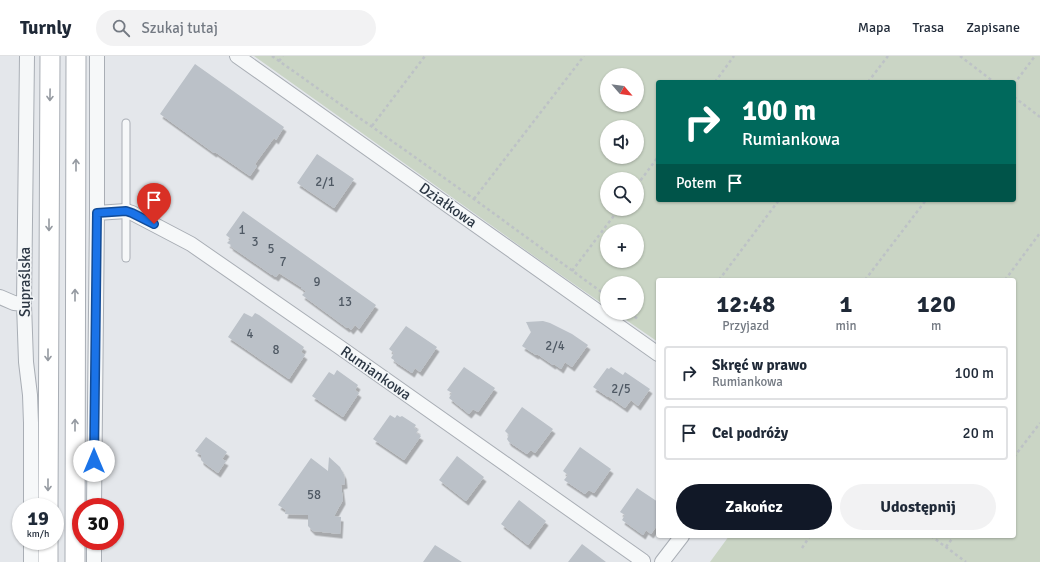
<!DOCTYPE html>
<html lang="pl">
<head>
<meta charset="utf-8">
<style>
	body { margin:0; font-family:Signika,sans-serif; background:#f2f2f3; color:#1f2937; height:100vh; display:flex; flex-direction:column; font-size:15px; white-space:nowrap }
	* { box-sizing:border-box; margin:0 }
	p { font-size:13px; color:#747a83 }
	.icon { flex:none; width:22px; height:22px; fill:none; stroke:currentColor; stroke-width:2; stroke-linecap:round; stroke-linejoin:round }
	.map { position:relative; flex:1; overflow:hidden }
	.drawer { position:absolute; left:656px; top:222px; width:360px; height:260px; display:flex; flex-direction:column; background:#fff; border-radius:4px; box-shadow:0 1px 3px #0004 }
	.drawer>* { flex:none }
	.guide { position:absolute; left:656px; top:24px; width:360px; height:122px; border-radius:4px; box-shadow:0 1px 3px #0004; background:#00695c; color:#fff; overflow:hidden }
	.needle { width:26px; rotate:118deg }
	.tools { position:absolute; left:600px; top:12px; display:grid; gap:8px }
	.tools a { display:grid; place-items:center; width:44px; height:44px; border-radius:50%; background:#fff; box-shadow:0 1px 3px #0004; font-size:20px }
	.speed { position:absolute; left:12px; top:442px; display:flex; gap:8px; font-size:20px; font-weight:700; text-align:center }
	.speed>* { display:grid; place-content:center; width:52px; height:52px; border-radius:50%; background:#fff; box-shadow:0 1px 3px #0004; line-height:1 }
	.speed small { font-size:10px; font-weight:400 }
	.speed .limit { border:6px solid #d22; background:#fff; color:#111 }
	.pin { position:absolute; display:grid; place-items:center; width:34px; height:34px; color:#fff; margin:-41px -17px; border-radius:50% 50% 50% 0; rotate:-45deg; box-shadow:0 0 4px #0007 }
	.pin .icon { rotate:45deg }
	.me { position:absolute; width:44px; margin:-22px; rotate:0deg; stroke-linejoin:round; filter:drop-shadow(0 0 3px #0008) }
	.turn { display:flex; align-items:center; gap:14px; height:84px; padding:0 20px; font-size:18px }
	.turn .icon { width:52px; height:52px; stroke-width:2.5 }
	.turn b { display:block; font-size:28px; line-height:34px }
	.then { display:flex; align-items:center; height:38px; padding:0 20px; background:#0003; gap:8px; font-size:15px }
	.eta { display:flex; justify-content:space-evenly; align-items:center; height:68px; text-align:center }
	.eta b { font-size:24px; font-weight:700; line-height:28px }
	.action { display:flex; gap:8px; margin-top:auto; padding:8px 20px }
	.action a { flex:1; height:46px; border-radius:24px; background:#111827; color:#fff; font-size:16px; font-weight:700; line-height:46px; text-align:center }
	.action a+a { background:#f2f2f3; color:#1f2937 }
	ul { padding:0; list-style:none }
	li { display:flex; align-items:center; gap:12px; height:54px; margin:0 8px 6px; padding:0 12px; border:2px solid #e0e1e3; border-radius:4px }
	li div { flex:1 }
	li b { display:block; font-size:15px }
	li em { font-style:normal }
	header { display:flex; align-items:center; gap:24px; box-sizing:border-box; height:56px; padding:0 20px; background:#fff; border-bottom:1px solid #e0e1e3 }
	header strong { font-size:19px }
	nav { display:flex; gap:22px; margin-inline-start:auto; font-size:14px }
	.search { width:280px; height:36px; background:#f2f2f3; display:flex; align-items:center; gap:10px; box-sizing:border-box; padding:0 14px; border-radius:22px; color:#747a83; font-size:15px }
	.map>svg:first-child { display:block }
</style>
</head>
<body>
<header>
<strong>Turnly</strong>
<div class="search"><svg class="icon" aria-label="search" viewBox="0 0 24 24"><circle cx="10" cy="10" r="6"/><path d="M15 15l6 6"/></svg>Szukaj tutaj</div>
<nav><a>Mapa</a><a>Trasa</a><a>Zapisane</a></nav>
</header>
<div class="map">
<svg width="1040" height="506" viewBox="0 0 1040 506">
	<defs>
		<filter id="shadow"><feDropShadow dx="2.5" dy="4.5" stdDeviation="0" flood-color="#0004"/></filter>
	</defs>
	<rect width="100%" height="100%" fill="#e4e7eb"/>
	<!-- green -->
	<path fill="#cad5c5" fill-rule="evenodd" d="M254,0H1040V506H710L729,480H1014V224H658V286L616,257H637V227H607V251L548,210ZM607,19H637V49H607ZM658,26H1014V144H658ZM607,71H637V101H607ZM607,123H637V153H607ZM607,175H637V205H607Z"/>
	<!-- building -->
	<path fill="#bbc1c8" filter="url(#shadow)" d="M195,8L284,71L276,84L274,82L255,108L257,110L250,120L215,96L214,97L160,58Z
		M317,98L354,123L334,152L297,127Z
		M243,155L376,249L359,273L355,269L351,274L348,271L347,272L302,239L306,235L301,232V231L279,217L276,221L273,219H272L230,190L231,189L227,187L231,183L226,179Z
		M244,257L252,261L255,257L259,259L304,291L301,296L305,299L289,323L228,281Z
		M543,265L550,267L572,278L588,289L572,311L565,306L561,313L554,308L553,309L537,298L536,299L522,290L531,276L526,266Z
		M406,270L437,291L420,316L415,312L412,317L394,305V304L391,302L394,297L389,293Z
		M464,311L495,332L478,356L473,353L469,358L449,342L452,337L447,334Z
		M611,311L623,319L625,316L650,333L638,350L631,344L625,352L608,340V341L593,331L607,312L609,313Z
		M337,314L358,329L355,334L359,337L343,361L312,340L329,316L334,319Z
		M522,351L553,373L535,397L531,394L527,398L509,386L507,383L509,379L505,375Z
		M390,359L395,362L397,359L400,361L402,360L416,369L414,372L418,374L416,377L421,380L404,404L373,383Z
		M206,381L227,396L222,403L226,405L218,417L203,406L201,404V399L195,395Z
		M580,391L611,413L594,437L589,434L585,438L564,424L568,419L563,415Z
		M457,400L484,421L466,445L439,424Z
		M329,401L340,411L344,419L345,428L341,429L343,444L334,460L341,461L340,478L313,475L308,470V459L285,458L286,454L278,449L311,402L328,415Z
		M637,432L658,446V468L651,478L646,474L643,479L622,464L625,459L620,456Z
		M519,444L546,465L528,489L501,468Z
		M582,488L606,506H568Z
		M435,489L462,506H423Z"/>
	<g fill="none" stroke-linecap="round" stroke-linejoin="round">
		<!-- service casing -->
		<g stroke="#a9aeb5" stroke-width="9">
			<path id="service" d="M126,202V67"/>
		</g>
		<!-- minor casing -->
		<g stroke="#a9aeb5" stroke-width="16">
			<path id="minor" d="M27,0L24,248L26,306L30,339L31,367V451
				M237,0L658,298
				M97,157L126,155L132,157L191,188L338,290L643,505
				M0,241L14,247L24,248
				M94,451L97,157V0
				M31,506V485
				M94,506V485
				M662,506L682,480"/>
		</g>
		<!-- secondary casing -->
		<g stroke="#a9aeb5" stroke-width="21">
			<path id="secondary" d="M48,451L50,0
				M48,506V485
				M75,506L76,0"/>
		</g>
		<!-- path -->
		<path stroke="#bdc2c6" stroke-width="2.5" stroke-dasharray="3 3" stroke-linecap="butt" d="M272,0L474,143L607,240
			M960,0L994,26
			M279,5L283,0
			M715,26L734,0
			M868,26L888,0
			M1014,28L1035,0
			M1014,41L1040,61
			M372,70L425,0
			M637,129L658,101
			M474,143L584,0
			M572,215L619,153
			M719,224L779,144
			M865,224L926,144
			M1005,224L1040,177
			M630,257L639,264
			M1014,401L1040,367
			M19,475V460
			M931,480L966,506
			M946,491L954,480
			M802,492L810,480"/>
		<!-- service -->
		<use href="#service" stroke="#f6f8f9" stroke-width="7"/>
		<!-- minor -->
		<use href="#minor" stroke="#f6f8f9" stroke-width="14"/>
		<!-- secondary -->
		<use href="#secondary" stroke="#fff" stroke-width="19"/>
	</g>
	<!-- one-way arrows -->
	<defs><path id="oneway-shaft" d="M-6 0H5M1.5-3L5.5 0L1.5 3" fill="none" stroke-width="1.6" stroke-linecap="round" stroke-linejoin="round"/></defs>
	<g stroke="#959aa1">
		<use href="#oneway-shaft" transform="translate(50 39) rotate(91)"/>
		<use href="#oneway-shaft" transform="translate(76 109) rotate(-90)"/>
		<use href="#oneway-shaft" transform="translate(49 169) rotate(90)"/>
		<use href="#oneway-shaft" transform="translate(75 239) rotate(-90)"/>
		<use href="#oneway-shaft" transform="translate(48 299) rotate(90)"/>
		<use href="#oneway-shaft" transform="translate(75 369) rotate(-90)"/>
		<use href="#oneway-shaft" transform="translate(48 429) rotate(90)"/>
	</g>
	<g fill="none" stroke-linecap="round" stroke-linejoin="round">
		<!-- route casing -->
		<g stroke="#114b97" stroke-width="10">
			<path id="route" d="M94,405L97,157L126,155L132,157L154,168"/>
		</g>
		<!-- route -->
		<use href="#route" stroke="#1a73e8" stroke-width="7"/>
	</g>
	<g text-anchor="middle" stroke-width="3" stroke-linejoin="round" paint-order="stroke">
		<!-- number labels -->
		<g font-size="13" fill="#4f5964">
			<text x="325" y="130">2/1</text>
			<text x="242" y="178">1</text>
			<text x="255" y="190">3</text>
			<text x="271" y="197">5</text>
			<text x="283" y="210">7</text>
			<text x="317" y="230">9</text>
			<text x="345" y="250">13</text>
			<text x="250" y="282">4</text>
			<text x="555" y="294">2/4</text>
			<text x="276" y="298">8</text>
			<text x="621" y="337">2/5</text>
			<text x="314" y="443">58</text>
		</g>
		<!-- street labels -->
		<g font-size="15" fill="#2b3643" stroke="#f3f6f8">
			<text transform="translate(448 149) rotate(35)" y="5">Działkowa</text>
			<text transform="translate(25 226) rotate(-90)" y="5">Supraślska</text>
			<text transform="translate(376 317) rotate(35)" y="5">Rumiankowa</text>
		</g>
	</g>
</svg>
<div class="tools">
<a><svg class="needle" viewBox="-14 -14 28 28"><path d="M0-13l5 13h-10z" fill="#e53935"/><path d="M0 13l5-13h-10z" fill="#747a83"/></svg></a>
<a><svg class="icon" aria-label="sound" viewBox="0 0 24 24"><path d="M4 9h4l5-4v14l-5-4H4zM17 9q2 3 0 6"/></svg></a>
<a><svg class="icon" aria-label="search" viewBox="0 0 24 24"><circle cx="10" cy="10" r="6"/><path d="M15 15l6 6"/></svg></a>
<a>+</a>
<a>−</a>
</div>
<div class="speed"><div>19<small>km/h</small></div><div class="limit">30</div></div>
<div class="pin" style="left:154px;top:168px;background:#d93025"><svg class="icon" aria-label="arrive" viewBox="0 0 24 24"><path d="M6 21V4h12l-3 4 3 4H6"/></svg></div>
<svg class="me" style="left:94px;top:405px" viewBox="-20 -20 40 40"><circle r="19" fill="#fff"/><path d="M0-13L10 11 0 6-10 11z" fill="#1a73e8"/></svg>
<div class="guide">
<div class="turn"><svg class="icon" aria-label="right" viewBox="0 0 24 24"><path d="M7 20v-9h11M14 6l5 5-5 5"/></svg><div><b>100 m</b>Rumiankowa</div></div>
<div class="then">Potem<svg class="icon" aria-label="arrive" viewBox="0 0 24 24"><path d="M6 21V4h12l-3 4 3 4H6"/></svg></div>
</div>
<section class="drawer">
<div class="eta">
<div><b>12:48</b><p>Przyjazd</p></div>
<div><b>1</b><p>min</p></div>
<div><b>120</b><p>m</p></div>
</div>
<ul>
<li><svg class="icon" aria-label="right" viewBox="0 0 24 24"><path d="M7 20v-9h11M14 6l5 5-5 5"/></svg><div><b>Skręć w prawo</b><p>Rumiankowa</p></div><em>100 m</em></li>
<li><svg class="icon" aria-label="arrive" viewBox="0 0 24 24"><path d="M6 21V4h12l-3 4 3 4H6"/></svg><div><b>Cel podróży</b></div><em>20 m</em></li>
</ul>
<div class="action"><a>Zakończ</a><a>Udostępnij</a></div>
</section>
</div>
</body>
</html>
